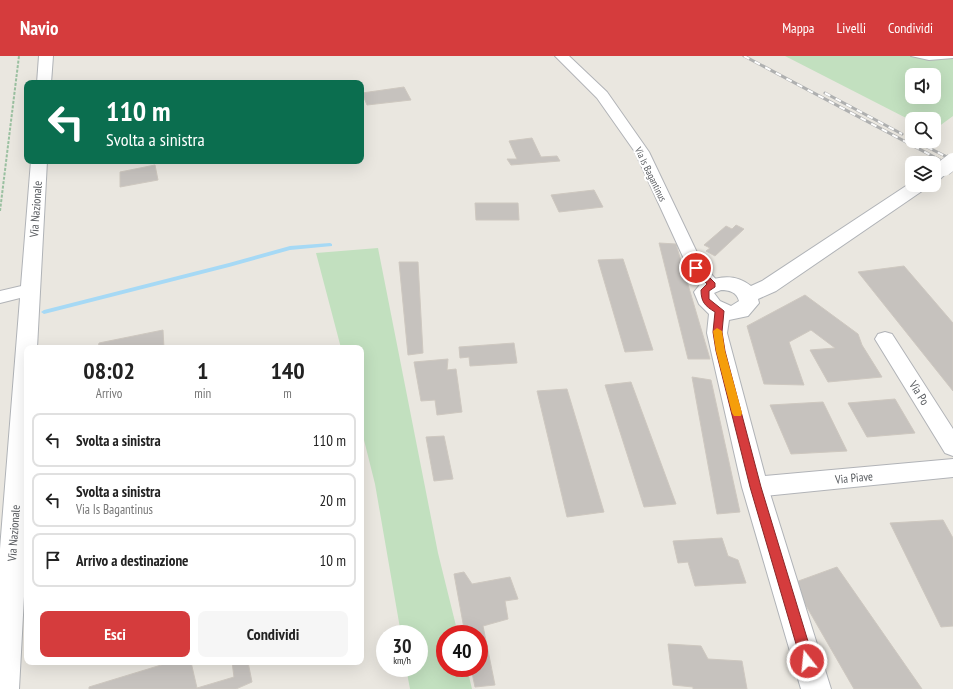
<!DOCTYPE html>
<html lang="it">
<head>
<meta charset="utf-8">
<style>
	body { margin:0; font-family:"PT Sans Narrow",sans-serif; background:#f6f6f6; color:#222; height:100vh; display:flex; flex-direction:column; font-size:15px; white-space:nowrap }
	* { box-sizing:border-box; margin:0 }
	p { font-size:13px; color:#767676 }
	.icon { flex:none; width:22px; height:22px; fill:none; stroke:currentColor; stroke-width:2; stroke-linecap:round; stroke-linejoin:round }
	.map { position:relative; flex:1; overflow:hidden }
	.details { position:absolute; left:24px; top:289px; width:340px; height:320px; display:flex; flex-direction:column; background:#fff; border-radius:8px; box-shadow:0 4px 16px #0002 }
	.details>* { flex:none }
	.banner { position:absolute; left:24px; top:24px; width:340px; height:84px; border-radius:8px; box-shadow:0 4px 16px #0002; background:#0b6e4f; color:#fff; overflow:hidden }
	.fabs { position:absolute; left:905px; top:12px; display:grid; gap:8px }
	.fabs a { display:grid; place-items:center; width:36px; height:36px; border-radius:8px; background:#fff; box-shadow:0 4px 16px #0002; font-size:20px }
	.speed { position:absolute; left:376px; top:569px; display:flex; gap:8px; font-size:20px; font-weight:700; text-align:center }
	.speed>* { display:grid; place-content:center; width:52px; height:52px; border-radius:50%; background:#fff; box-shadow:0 4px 16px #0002; line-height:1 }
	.speed small { font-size:10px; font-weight:400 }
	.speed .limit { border:6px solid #d22; background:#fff; color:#111 }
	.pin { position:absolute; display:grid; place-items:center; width:34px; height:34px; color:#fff; margin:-17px; border:2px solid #fff; border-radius:50%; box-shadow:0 1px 4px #0007 }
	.me { position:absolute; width:44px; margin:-22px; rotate:344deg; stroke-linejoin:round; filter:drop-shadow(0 0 3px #0008) }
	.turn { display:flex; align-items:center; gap:14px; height:84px; padding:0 16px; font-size:18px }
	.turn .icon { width:52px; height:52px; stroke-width:2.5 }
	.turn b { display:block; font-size:28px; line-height:34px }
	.eta { display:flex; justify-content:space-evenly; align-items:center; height:68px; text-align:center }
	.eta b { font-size:24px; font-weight:700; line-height:28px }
	.primary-button { display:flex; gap:8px; margin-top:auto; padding:8px 16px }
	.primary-button a { flex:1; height:46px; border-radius:8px; background:#d53c3d; color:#fff; font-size:16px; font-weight:700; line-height:46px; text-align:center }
	.primary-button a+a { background:#f6f6f6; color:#222 }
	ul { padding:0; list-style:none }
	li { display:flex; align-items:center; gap:12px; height:54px; margin:0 8px 6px; padding:0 8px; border:2px solid #e0e0e0; border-radius:8px }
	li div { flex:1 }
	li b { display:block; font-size:15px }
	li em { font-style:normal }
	header { display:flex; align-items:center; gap:24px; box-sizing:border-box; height:56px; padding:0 20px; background:#d53c3d; color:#fff }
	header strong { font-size:19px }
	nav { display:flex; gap:22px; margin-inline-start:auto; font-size:14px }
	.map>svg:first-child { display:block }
</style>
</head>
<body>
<header>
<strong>Navio</strong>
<nav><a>Mappa</a><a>Livelli</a><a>Condividi</a></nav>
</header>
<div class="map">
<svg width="953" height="633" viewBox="0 0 953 633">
	<rect width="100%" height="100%" fill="#eae7e0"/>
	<!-- green -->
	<path fill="#c2e0bf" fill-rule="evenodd" d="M785,0H953V60L934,74V63H912V65ZM912,19H934V41H912Z
		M378,192L438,497L458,578H445V612H467L472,633H410L406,612H419V578H401L375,428L361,372V292H341L316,197Z"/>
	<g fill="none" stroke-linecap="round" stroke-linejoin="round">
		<!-- stream -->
		<path fill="#a6d9f5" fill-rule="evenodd" d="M330,187L332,188V190L290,194L229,211L44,258L41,256L44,254L229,207L290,190Z"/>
	</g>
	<!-- building -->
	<path fill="#c6c2be" stroke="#cec8c0" d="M404,31L411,44L367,49L362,37Z
		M532,82L541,101L557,100L560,105L511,109L507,103H517L509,85Z
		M155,109L158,124L120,131V116Z
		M594,134L603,151L559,156L551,139Z
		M475,147H518L519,164H476Z
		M736,169L744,173L715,200L706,195L710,192L704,189L726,170L732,173Z
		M659,187L676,188L710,303H688Z
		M623,203L653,294L625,296L598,204Z
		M399,206H418L423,297L408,299Z
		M904,210L953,267V335L858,216Z
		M805,239L858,278L862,289L882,321L828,326L810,294L835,292L811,274L789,286L804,329L764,328L747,270Z
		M163,274L164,292H98L99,287Z
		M514,287L517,307L470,310L469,301L460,302L459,291Z
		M448,303L447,314L456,313L462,356L437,359L435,344L421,345L414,306Z
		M692,321L711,324L740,456L717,458Z
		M631,326L676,448L644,451L605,329Z
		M567,333L604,456L567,461L537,335Z
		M895,343L915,377L867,381L848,347Z
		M823,346L847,395L791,398L770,349Z
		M444,380L453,423L434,425L426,381Z
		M943,464L953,482V570L941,571L890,467Z
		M722,482L728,500L738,504L746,527L695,530L688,506L678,507L673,485Z
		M837,511L922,633H854L793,527Z
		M464,516L472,528L510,521L518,543L505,545L508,563L483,570L495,629L475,631L471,612H479V578H465L454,518Z
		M668,588L701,590L708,603L742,605L747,633H693V631L673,629Z
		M171,606H191L197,632L234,621L232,606H248L252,626L236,633H89V631Z"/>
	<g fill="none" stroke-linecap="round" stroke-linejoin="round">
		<!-- lane casing -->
		<g stroke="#b1b3b7" stroke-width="2">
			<path id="lane" d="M911,0H953V2L929,4Z"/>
		</g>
		<!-- street casing -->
		<g stroke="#b1b3b7" stroke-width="2">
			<path id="street" d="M555,0H569L607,36L649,96L703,209L721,229L718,233L712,235L706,233L690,216L635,96L597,42Z
				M30,228L36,230L39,234L36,238L0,247V235Z
				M885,276L892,278L953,373V400L945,397L875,283L878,278Z
				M953,403V421L755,441L747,438L744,431L747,424L755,421Z"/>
		</g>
		<!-- secondary casing -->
		<g stroke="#b0b3b7" stroke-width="2">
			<path id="secondary" d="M39,0H53L51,27H37Z
				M31,105H47L37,292H27V485L19,633H0V493Z
				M944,107L950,108L952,112L940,123L934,124V111Z
				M912,126V129H928L925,133L776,235L758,243L759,247L748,260L729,264L727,277L768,431L831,633H801L742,431L707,277L709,258L699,248L694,236L702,226C719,221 735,217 751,230L762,225ZM721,234C729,234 737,236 739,245L731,250L720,245L714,237Z"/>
		</g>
		<!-- path -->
		<path stroke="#9ac0a0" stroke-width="2" stroke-dasharray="3 1.5" stroke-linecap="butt" d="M0,155L19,0"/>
		<!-- lane -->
		<use href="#lane" fill="#fff" fill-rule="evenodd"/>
		<!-- street -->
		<use href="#street" fill="#fff" fill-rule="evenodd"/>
		<!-- secondary -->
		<use href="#secondary" fill="#fff" fill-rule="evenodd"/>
		<!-- rail casing -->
		<g stroke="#afb0b0" stroke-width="3">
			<path id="rail" d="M744,0L953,111
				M825,37L902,78
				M927,91L953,104"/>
		</g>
		<!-- rail -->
		<use href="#rail" stroke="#fff" stroke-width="2" stroke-dasharray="6" stroke-linecap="butt"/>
		<!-- secondary-bridge casing -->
		<g stroke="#b0b3b7" stroke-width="17" stroke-linecap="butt">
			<path id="secondary-bridge" d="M944,112L953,105"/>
		</g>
		<!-- secondary-bridge -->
		<use href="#secondary-bridge" stroke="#fff" stroke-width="16"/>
	</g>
	<!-- route -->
	<path fill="#d53c3d" stroke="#8a2728" d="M696,209L698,210L715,227V231L709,235V243L724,255L722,276L725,295L761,431L814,605L812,610L807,612L803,610L801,605L750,431L716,295L713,276L715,256C705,250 701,246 701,234L707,228L692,212Z"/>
	<!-- slow -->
	<path fill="#f59e0b" d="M717,272L722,275L725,295L742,357L741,360H734L732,357L716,295L713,275Z"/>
	<g text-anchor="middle" stroke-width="4" stroke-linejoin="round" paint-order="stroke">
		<!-- far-street labels -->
		<g font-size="10" fill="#595c60" stroke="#fff">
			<text transform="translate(651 118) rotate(64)" y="4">Via Is Bagantinus</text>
		</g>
		<!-- street labels -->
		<g font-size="12" fill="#595c60" stroke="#fff">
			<text transform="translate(36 153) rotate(-86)" y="4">Via Nazionale</text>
			<text transform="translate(919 337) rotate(58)" y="4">Via Po</text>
			<text transform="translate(854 422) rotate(-5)" y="4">Via Piave</text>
			<text transform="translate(14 477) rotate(-86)" y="4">Via Nazionale</text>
		</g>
	</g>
</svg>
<div class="fabs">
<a><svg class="icon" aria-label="sound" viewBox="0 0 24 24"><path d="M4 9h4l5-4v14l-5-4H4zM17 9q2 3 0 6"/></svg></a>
<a><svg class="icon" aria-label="search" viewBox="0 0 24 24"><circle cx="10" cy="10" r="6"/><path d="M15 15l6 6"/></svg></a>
<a><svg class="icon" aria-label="layers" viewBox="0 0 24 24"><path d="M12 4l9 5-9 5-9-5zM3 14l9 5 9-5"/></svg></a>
</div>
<div class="speed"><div>30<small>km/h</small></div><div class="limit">40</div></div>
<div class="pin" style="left:696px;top:212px;background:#d93025"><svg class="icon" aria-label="arrive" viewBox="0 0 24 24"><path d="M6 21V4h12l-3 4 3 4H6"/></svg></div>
<svg class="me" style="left:807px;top:605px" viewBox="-20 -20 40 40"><circle r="17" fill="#d53c3d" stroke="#fff" stroke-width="3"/><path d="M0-11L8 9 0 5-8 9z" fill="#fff"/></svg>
<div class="banner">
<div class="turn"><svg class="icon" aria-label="left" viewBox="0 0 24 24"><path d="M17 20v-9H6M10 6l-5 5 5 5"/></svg><div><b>110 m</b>Svolta a sinistra</div></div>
</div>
<section class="details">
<div class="eta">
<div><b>08:02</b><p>Arrivo</p></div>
<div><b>1</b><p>min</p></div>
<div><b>140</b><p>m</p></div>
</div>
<ul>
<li><svg class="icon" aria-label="left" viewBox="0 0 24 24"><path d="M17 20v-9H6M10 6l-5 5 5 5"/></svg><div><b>Svolta a sinistra</b></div><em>110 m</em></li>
<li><svg class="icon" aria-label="left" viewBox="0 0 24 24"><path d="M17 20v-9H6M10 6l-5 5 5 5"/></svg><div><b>Svolta a sinistra</b><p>Via Is Bagantinus</p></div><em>20 m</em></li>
<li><svg class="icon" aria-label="arrive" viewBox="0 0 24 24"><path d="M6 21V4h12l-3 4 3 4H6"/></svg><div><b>Arrivo a destinazione</b></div><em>10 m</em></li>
</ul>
<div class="primary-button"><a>Esci</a><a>Condividi</a></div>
</section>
</div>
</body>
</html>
